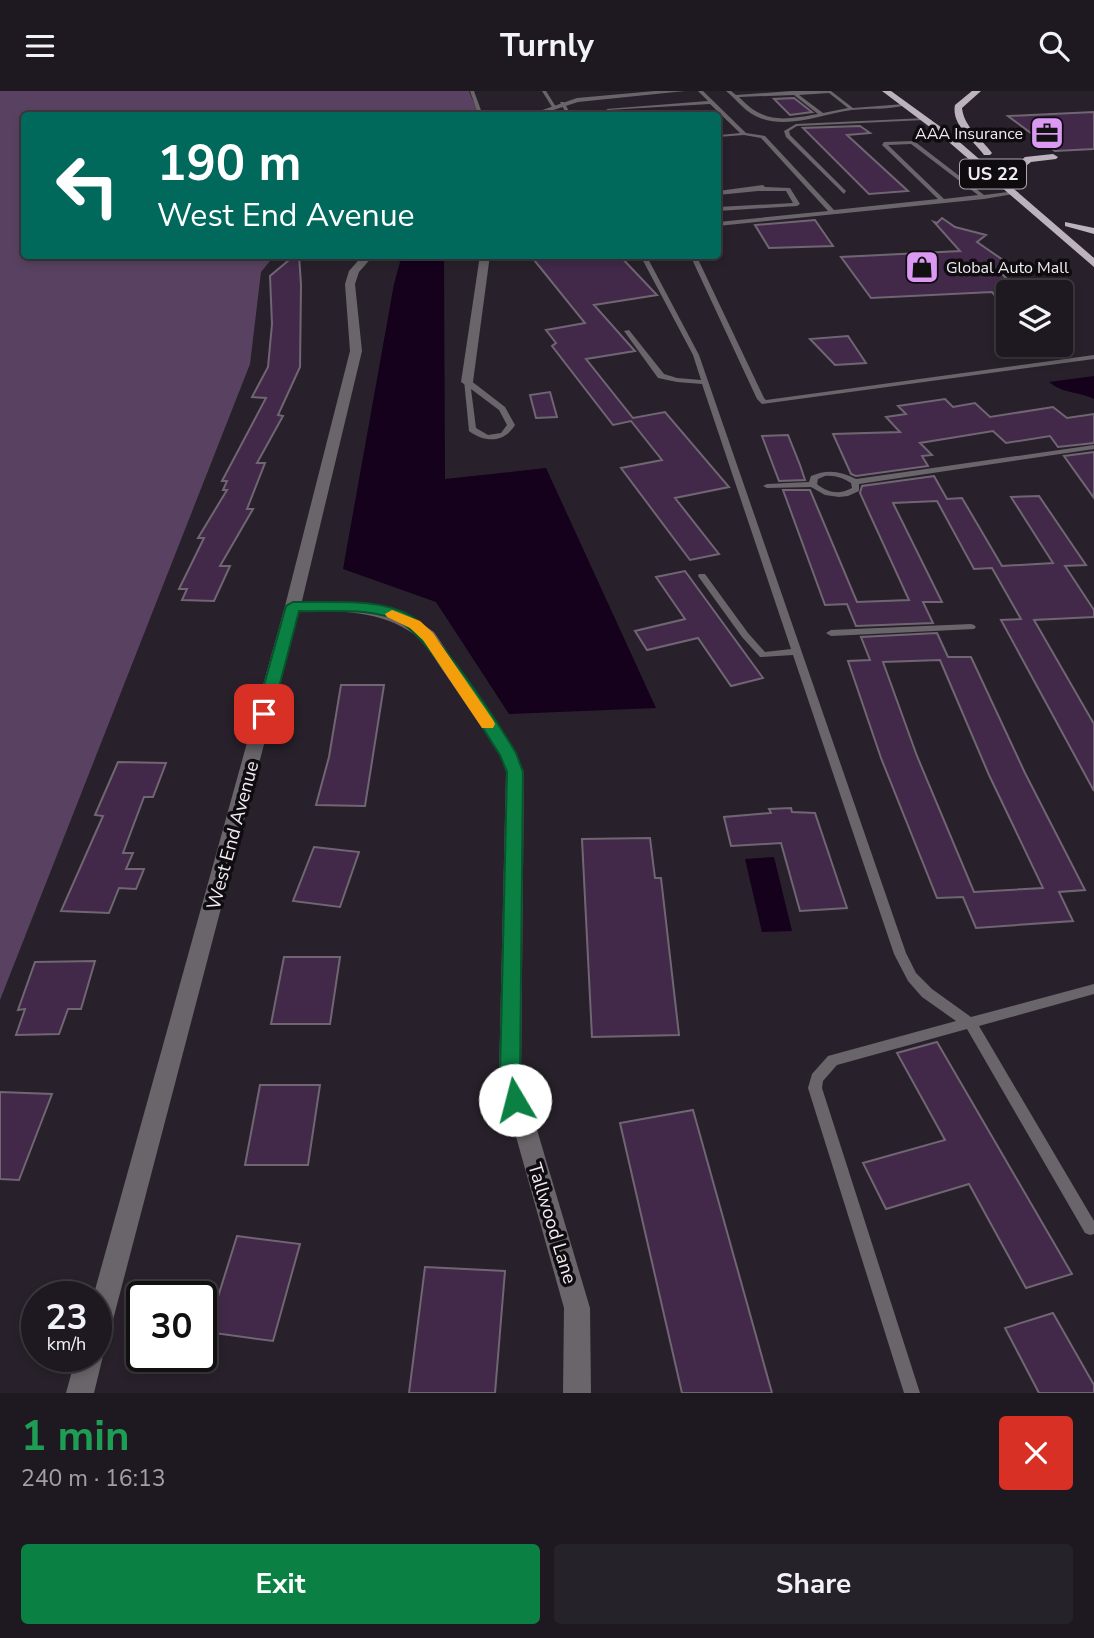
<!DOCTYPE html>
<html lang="en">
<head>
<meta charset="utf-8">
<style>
	body { margin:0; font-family:"Nunito Sans",sans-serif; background:#262229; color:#f1f3f6; height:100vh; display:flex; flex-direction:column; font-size:26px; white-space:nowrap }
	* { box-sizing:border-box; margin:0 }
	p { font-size:23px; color:#a1a0a5 }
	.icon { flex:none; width:38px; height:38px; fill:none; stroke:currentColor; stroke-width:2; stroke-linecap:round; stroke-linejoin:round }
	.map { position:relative; height:1302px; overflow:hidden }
	.details { display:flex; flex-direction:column; background:#1e1920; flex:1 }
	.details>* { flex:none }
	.banner { position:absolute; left:21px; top:21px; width:700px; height:147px; border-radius:7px; box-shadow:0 4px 10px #0003,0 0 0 2px #3c383e; background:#00695c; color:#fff; overflow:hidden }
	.buttons { position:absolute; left:996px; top:189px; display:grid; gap:14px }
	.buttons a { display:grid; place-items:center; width:77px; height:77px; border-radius:7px; background:#1e1920; box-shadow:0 4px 10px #0003,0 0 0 2px #3c383e; font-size:35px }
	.speed { position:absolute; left:21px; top:1190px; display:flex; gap:14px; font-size:35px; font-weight:700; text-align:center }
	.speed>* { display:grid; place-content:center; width:91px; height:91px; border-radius:50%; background:#1e1920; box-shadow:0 4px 10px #0003,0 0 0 2px #3c383e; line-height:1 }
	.speed small { font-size:18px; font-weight:400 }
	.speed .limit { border:4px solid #111; border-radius:10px; background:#fff; color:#111 }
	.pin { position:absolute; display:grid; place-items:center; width:60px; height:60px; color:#fff; margin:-30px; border-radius:14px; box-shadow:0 4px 10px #0006 }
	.me { position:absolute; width:77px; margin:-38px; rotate:352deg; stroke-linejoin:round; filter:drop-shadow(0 0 5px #0008) }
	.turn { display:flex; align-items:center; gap:24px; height:147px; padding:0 21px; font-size:32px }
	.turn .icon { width:91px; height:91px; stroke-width:2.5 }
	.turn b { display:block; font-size:49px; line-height:60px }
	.round { display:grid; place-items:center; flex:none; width:74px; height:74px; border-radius:7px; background:#262229 }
	.headline { display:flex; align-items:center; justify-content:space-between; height:119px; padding:0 21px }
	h1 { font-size:42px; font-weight:700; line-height:52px; color:#1e9e55 }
	.action { display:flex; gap:14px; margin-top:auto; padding:14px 21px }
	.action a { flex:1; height:80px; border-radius:7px; background:#0b8043; color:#fff; font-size:28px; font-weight:700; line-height:80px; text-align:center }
	.action a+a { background:#262229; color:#f1f3f6 }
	header { display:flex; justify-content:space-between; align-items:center; height:91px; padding:0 21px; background:#1e1920; font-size:32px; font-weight:700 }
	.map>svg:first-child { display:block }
</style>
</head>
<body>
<header><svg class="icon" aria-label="menu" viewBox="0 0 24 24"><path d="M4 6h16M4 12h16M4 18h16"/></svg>Turnly<svg class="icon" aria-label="search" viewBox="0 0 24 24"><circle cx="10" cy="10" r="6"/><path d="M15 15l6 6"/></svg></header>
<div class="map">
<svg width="1094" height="1302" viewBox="0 0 1094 1302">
	<rect width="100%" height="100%" fill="#28212b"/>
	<!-- green -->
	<path fill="#594261" d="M0,0H469L479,24H24V164L274,165L261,181L250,273L0,909Z"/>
	<!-- water -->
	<path fill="#15011c" d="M402,164L444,165L445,388L546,377L656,617L509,623L436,511L343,478L394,193Z
		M1094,285V308C1078,300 1063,303 1049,291Z
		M774,766L792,840L762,841L745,768Z"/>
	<!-- building -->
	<path fill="#42294a" stroke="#6f6672" stroke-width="2" fill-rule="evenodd" d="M794,7L812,21L790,24L774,8Z
		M1094,21V58L1055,60L1008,25Z
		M860,35L870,42L847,44L908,100L869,103L803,37Z
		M942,127L955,136L986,144L977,151L1003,169L1000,181L1008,189V220L992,201L871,207L841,166L960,160L934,131L937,132Z
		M815,129L833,155L769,157L755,134Z
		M295,164H299L301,194L300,276L278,324L283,325L257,372H265L247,418H253L220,475H230L214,510L182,509L187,498H179L204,447H198L227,399H223L227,390H222L266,307L252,306L268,276L272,233L270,185Z
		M530,164H619L657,204L594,214L635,260L586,268L633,327L665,321L729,396L675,407L719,463L690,469L621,377L662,369L631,330L613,334L552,255L556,252L546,239L585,232Z
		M848,245L866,272L835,274L810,248Z
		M550,301L557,326L536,327L530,304Z
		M945,308L953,316L975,312L990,326L1053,316L1067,327L1094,323V352L1058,356L1050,345L1006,352L993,340L920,352L932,364L922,365L928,375L856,385L851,383L833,343L900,341L886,326L906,323L898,315Z
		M788,344L800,374L805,389L779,390L762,345Z
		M1094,361V407L1064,365Z
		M934,385L947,408L962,407L1002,475L1053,472L1011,406L1039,405L1086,474L1065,475L1094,519V526L1034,529L1094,633V700L1001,529L1021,528L992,477L974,478L937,410L893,412L942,511H923L933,532L856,535L847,513L825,514L783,399H810L857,511L909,509L860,402L862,395Z
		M685,480L763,587L731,595L698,547L647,559L635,540L685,528L656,486Z
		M937,542L948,566H971L1025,682L1085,799L1059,801L1073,830L976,837L963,806L937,807L881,667L848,570L870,569L861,546ZM940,569L989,684L1043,797L974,801L917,665L883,571Z
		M341,594H384L365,715L316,714L329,666Z
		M118,671L166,672L153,706H144L123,762H133L126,778H144L136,798L119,797L109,822L61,820L103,725L95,724Z
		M791,717L792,721L815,722L847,817L800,820L781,752L731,755L724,726L771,722L769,718Z
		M650,747L655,787H661L679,944L592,946L582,748Z
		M314,756L359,761L340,816L293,810Z
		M284,866H340L330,933H271Z
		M95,870L81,918H68L59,943L16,944L25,918L18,919L35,871Z
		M937,951L1072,1183L1026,1197L969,1093L886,1118L863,1072L945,1049L897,962Z
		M260,994H320L308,1074H245Z
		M0,1001L52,1003L19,1089L0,1088Z
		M693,1019L772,1302H682L620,1032Z
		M237,1145L300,1153L273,1250L207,1241Z
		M425,1176L505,1180L495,1302H409Z
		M1053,1222L1094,1294V1302H1039L1005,1237Z"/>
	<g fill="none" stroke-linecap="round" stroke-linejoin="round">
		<!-- service -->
		<path fill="#69656a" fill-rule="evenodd" d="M470,0H474L482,22L486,24L478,23Z
			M542,0H546L556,16H552Z
			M698,0H703L746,42L765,45L834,119L938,108L882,54L884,51L914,50L984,104L1016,100L1019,102L984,108L718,135V131L828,120L761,47L744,44L718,46L720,44L740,42L710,13L608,19L606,18L708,10ZM911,53L978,104L944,108L888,54Z
			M726,0H731L736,4L792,0H831L853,17L904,13L906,14C890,19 870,17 852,19C823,23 789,38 760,27C746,22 737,9 726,0ZM829,2L848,17L823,22L799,4ZM794,4L818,23C784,29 764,33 739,6Z
			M560,11H564L571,24H567Z
			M926,27L924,29L797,35L789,40L790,44L846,100L844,103L786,46L784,40L796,33Z
			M763,94L765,96L790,97L800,113L797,115L718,120V116L793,112L786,100H758L718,104V100Z
			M640,164H646L699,264L906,862L916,882L932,898L971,926L1094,893V903L979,935L1094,1130V1143L1090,1144L1085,1142L967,938L837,974L823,990L822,997L920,1302H904L808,997L812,983L828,965L956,930L922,906L908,890L894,863L793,564L760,566L742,546L698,485L699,483H705L748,542L765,561L791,558L702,293L677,291L658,287L624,240L629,239L664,283L677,287L701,289L693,264Z
			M690,164H696L764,307L766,309L1094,264V268L762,313L757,308Z
			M464,289H470L505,316L515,334C504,352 485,352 469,340ZM471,298L499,319L507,334L501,342L488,344L476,337Z
			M1094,354V358L859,393V400L848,405L839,406L825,404L811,396L767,397L763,395L767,393L809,391L811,385C827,378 841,380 856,388ZM825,385C835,384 843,387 851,392L852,397C839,404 828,402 817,393L818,388Z
			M971,533L974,534L976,536L974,538L831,545L826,542L831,539Z"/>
		<!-- minor -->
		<path fill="#69656a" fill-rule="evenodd" d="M655,0H685L578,11L538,24H528L577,7Z
			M363,164H374L359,181L355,193L362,260L302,510C350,511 394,511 434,541L514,658L524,681L521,985L590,1217L591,1302H563L564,1217L499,985L506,681L500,663L422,549C385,519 345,520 299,520L109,1244L105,1253L100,1256L103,1265L94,1302H66L76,1265H96V1206H93L285,515L350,260L345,193L349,180Z
			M480,164H490L473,291L467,295L461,291Z"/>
		<!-- trunk -->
		<path fill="#bcb3bf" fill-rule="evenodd" d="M882,0H891L949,42L1094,167V176L943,46Z
			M972,0H981L962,17C964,36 981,47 992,62L990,64H984C973,49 951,34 955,14Z
			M1053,63L1058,66L1056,68L1031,71L1013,85L1005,83L1025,66Z
			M1065,131L1094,137V143L1065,135Z"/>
	</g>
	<!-- route -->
	<path fill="#0b8043" stroke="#07532c" stroke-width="2" d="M293,511C330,512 379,506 411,525C439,541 498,632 516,662L523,681L520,985L525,1009L522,1015L515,1018L508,1015L500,985L507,681L500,664C479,632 430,547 400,531C373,516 330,521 299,520L272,623L270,627H259L256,623L286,515Z"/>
	<!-- slow -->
	<path fill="#f59e0b" d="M392,519L420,530L433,542L493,629L495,633L493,637H482L423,549L410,537L387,526L385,523Z"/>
	<!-- icons -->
	<defs>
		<g id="office-square" transform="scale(1.75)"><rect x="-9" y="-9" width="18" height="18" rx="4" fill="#dc99f4" stroke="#0f0c10"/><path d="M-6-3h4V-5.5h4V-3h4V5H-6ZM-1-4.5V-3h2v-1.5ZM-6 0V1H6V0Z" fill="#111"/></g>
		<g id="shop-square" transform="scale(1.75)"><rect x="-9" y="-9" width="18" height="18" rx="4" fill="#dc99f4" stroke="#0f0c10"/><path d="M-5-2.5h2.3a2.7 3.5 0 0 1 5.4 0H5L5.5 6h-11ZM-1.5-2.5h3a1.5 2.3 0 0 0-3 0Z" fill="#111"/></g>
	</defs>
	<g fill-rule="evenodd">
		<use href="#office-square" x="1047" y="42"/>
		<use href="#shop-square" x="922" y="176"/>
	</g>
	<g text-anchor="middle" stroke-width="7" stroke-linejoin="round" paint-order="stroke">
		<!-- far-poi labels -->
		<g font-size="16" fill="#f1ecf3" stroke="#0f0c10" text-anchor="end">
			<text x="1023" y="48">AAA Insurance</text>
			<text x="946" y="182" text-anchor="start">Global Auto Mall</text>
		</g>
		<!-- shield labels -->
		<rect fill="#0f0c10" stroke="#ada9af" stroke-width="2" x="960" y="68.5" width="66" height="29" rx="5"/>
		<g font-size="18" font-weight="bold" fill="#f1ecf3">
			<text x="993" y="89">US 22</text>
		</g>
		<!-- street labels -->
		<g font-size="19" fill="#f1ecf3" stroke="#0f0c10">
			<text transform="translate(232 744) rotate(-75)" y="7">West End Avenue</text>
			<text transform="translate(553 1132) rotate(73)" y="7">Tallwood Lane</text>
		</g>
	</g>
</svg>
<div class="buttons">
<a><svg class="icon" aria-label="layers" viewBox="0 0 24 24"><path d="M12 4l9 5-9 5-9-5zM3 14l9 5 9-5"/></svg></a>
</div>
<div class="speed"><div>23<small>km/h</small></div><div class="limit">30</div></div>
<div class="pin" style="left:264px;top:623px;background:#d93025"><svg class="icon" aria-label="arrive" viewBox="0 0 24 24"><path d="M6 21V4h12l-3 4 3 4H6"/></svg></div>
<svg class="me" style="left:515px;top:1009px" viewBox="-20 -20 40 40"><circle r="19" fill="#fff"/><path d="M0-13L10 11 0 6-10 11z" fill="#0b8043"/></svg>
<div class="banner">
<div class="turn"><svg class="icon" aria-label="left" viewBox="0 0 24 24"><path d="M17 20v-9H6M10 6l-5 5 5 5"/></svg><div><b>190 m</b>West End Avenue</div></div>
</div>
</div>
<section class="details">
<div class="headline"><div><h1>1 min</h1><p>240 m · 16:13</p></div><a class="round" style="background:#d93025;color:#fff"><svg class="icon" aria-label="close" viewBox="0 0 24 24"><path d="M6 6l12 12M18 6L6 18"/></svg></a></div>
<div class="action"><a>Exit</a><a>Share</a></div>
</section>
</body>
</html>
